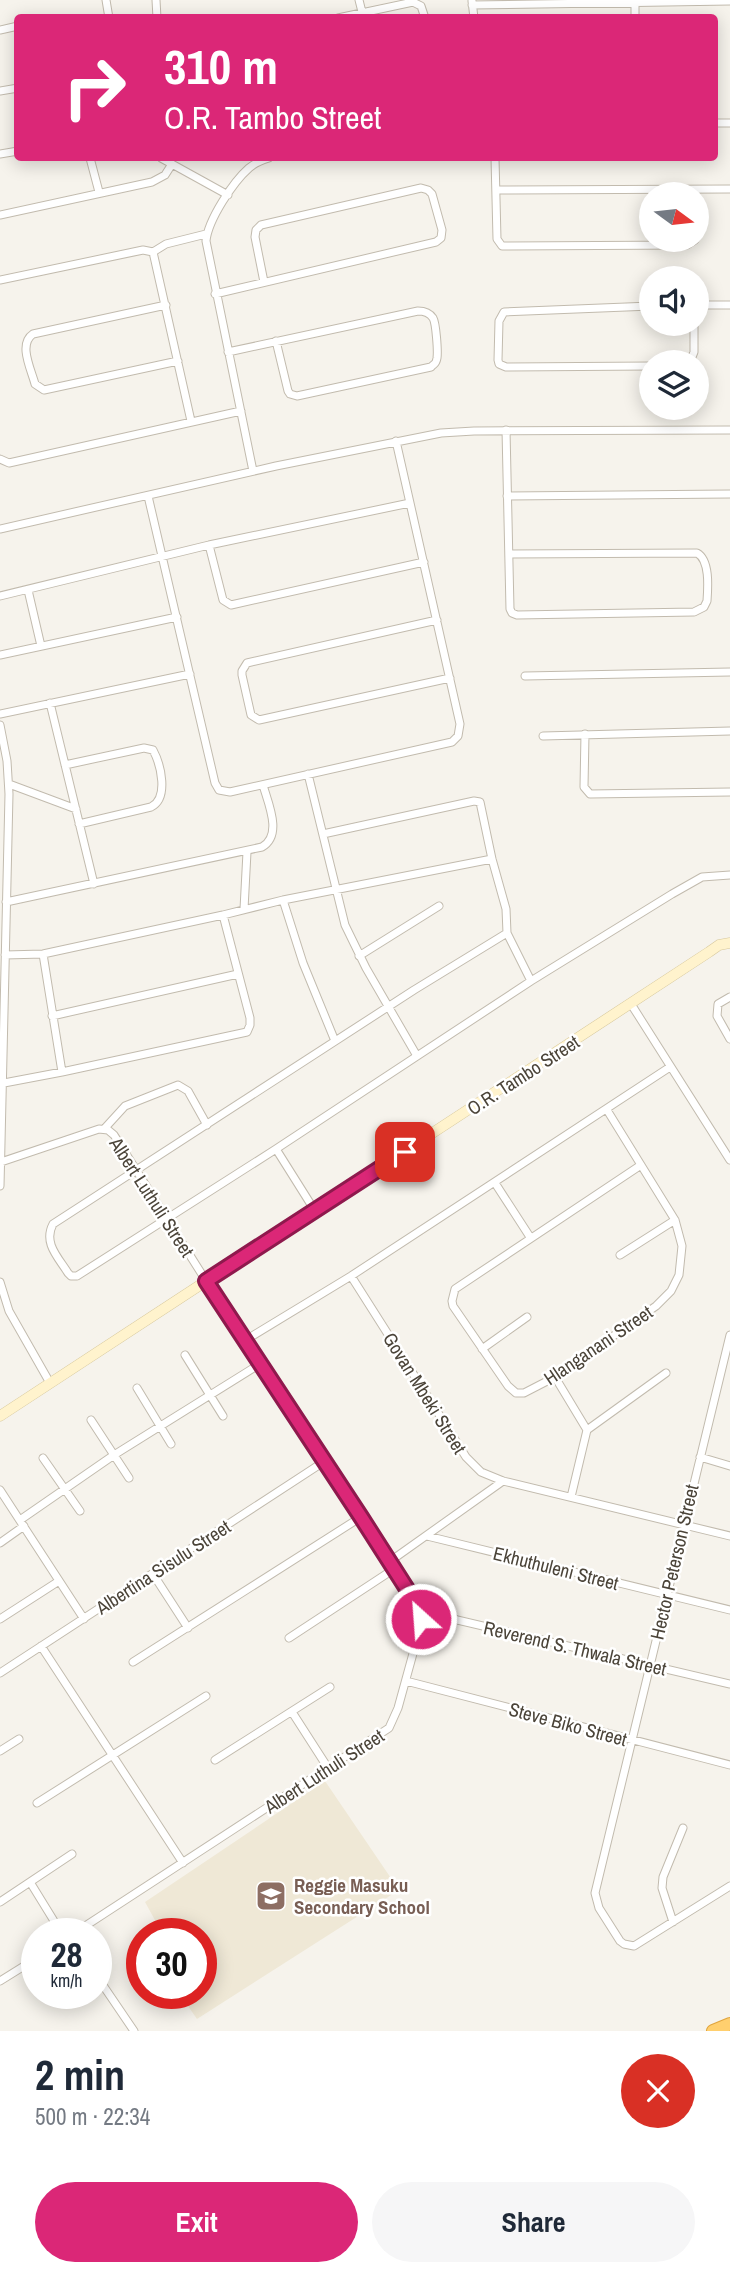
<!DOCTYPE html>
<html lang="en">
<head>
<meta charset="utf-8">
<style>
	body { margin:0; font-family:"Archivo Narrow",sans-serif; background:#f6f6f7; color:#1f2937; height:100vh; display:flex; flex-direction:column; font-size:26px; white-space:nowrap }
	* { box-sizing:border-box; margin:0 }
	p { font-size:23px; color:#747a83 }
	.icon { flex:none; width:38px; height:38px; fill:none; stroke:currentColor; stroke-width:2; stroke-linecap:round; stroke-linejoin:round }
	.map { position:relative; height:2031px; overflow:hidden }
	.side { display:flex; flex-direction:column; background:#fff; flex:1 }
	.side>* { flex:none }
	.banner { position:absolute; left:14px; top:14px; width:704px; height:147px; border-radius:7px; box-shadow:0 4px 18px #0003; background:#db2777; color:#fff; overflow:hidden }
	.needle { width:46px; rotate:105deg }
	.tools { position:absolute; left:639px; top:182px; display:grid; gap:14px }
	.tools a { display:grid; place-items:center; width:70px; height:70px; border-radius:50%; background:#fff; box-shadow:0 4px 18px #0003; font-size:35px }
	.speed { position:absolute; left:21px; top:1918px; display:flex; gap:14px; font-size:35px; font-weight:700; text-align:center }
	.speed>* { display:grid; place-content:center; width:91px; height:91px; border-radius:50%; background:#fff; box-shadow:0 4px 18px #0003; line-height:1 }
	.speed small { font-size:18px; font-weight:400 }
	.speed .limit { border:10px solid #d22; background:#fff; color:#111 }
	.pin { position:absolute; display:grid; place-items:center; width:60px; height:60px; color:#fff; margin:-30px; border-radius:14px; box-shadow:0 4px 10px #0006 }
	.me { position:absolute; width:77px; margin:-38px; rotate:334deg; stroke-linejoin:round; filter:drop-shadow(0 0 5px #0008) }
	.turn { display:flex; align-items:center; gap:24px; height:147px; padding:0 35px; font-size:32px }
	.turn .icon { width:91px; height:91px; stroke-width:2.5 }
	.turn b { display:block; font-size:49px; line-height:60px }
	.round { display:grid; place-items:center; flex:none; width:74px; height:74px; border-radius:37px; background:#f6f6f7 }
	.summary { display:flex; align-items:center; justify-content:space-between; height:119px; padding:0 35px }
	h1 { font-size:42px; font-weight:800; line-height:52px }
	.button { display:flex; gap:14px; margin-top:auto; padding:14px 35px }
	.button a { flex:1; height:80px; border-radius:42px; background:#db2777; color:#fff; font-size:28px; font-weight:800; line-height:80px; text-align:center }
	.button a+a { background:#f6f6f7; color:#1f2937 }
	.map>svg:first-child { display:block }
</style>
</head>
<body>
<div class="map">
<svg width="730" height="2031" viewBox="0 0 730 2031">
	<rect width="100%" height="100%" fill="#f6f3ec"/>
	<!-- education -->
	<path fill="#efe8d6" d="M325,1781L399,1890L197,2019L179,1993H201V1934H153L156,1922L145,1902Z"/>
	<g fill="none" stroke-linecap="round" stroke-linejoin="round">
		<!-- street casing -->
		<g stroke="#c2bbae" stroke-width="9">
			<path id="street" d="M106,0L109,18
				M156,0L157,18
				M359,0L362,12
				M472,1L474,18
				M635,1V18
				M472,5L730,1
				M338,18L413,2L421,6L425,18
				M0,30L18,26
				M0,91L18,88
				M714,123H730
				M0,154L18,151
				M90,158L99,192
				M161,158L228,195
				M495,158L497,239L502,246L687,245L695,240
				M496,190L730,189
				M0,215L152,182L165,175L172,164
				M696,219V236
				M153,252L166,244L206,234
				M0,280L143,250L153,252L191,421
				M215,294L436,242L441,238L442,230L432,194L428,190L421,188L261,225L256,230L255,237L264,282
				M166,305L33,334C18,344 31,369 35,384L44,390L178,361
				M696,305H730
				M651,306L504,312L499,321L498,360L499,364L506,367L651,366
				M228,352L418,311C424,311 429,312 433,318C436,323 438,351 437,358C436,364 435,363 431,367L297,396L290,394L288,391L276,341
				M690,362L694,352V324
				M506,430L510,609L512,613L517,615L694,612L704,607L707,601C708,587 710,560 697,553L509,554
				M0,459L9,463L241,411
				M253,471L206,241C208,220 233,182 249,168C255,163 262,160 269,158
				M148,496L215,783L219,790L230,792L452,742L458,736L460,724L396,441
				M507,496L730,494
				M0,529L276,466L441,433L474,431L730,430
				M209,545L223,600L231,605L424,562
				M28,590L41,646
				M0,596L209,545L410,503
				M437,620L247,663L242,671V675L251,715L259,720L450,678
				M0,655L177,617
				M525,676L730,672
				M50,703L94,884
				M0,714L190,674
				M0,725L7,761L9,794L0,1186
				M585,734L584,787L590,794L730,792
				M543,736L730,731
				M65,765L144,748L153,750C161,765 169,798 151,807L79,824
				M308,774L345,925L366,968L417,1056
				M9,784L76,809
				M323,834L474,801L480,802L492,859L506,909L507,933L531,981
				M283,900L303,963L335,1041
				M6,902L262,847C283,835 268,803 263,785
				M244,909L247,852
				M507,933L414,990L53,1224C43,1243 58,1257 68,1273L71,1276H77L276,1149L531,981L672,894L702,877L730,875
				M43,954L62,1072
				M5,955L43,954L223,915L283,900L492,859
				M359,956L439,906
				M730,997L718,1004L717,1016L730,1039
				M631,1004L730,1160
				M52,1016L238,974
				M4,1083L62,1072L247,1032L250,1025V1018L223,915
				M607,1110L675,1220L682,1246L679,1275L671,1291L656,1306L555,1377L524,1393H516L508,1386L453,1306L452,1301L455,1289L641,1165
				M104,1129L125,1106L178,1085L188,1091L207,1125
				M276,1149L315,1211
				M1,1162L99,1129L108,1130L114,1135L244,1341L361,1517L419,1611L421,1625L417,1639L398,1708L389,1728L73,1934
				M495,1183L530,1237
				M620,1255L675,1220
				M351,1276L466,1457L481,1472L503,1481L730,1536
				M0,1282L9,1311L50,1383
				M730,1335L595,1893L599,1908L620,1941L624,1944L634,1946L730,1886
				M244,1341L351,1276L670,1067
				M482,1349L527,1317
				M185,1355L223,1416
				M555,1377L587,1430L571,1497
				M137,1388L171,1444
				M91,1420L129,1478
				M587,1430L666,1373
				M700,1457L730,1466
				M43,1458L80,1511
				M0,1490L84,1619
				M20,1520L114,1455L260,1364
				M427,1536L730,1610
				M0,1543L24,1526
				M389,1562L503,1481
				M153,1574L188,1628
				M419,1611L730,1684
				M0,1619L59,1581
				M289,1638L394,1569
				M41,1646L183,1863
				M133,1662L361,1517
				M0,1673L325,1461
				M406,1681L730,1765
				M292,1712L328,1768
				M0,1751L19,1739
				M215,1760L330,1687
				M37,1803L206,1696
				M30,1882L62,1934
				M0,1902L72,1854
				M673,1922L662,1888L663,1877L683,1828
				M96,1975L134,2031
				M0,1981L37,1958"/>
		</g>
		<!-- secondary casing -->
		<g stroke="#d6c79b" stroke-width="11">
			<path id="secondary" d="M0,1416L709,952L719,945L730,943"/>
		</g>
		<!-- highway casing -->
		<g stroke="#e0a43c" stroke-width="14">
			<path id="highway" d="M713,2031L730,2024"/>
		</g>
		<!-- street -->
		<use href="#street" stroke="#fff" stroke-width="7"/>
		<!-- secondary -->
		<use href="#secondary" stroke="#fff3cd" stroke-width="10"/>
		<!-- highway -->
		<use href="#highway" stroke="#ffcf6e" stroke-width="12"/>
	</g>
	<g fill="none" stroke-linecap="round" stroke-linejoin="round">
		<!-- route casing -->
		<g stroke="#8e194d" stroke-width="18">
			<path id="route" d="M405,1152L206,1281L361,1517L414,1600L421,1619"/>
		</g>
		<!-- route -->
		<use href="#route" stroke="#db2777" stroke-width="12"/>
	</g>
	<!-- icons -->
	<defs>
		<g id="school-square" transform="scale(1.575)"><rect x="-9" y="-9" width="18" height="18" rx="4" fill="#8d6e63" stroke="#fff"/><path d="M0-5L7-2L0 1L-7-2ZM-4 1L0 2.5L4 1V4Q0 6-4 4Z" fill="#fff"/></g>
	</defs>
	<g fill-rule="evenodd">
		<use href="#school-square" x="271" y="1896"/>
	</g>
	<g text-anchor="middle" stroke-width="5" stroke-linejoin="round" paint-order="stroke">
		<!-- street labels -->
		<g font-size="19" fill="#4b4439" stroke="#fff">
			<text transform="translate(523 1075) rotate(-33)" y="7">O.R. Tambo Street</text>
			<text transform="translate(152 1197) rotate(57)" y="7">Albert Luthuli Street</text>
			<text transform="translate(598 1345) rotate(-34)" y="7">Hlanganani Street</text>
			<text transform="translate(425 1393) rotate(58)" y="7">Govan Mbeki Street</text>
			<text transform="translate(674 1562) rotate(-77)" y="7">Hector Peterson Street</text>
			<text transform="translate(163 1567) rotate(-33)" y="7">Albertina Sisulu Street</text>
			<text transform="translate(556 1568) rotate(14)" y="7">Ekhuthuleni Street</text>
			<text transform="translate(575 1648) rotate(13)" y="7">Reverend S. Thwala Street</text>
			<text transform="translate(568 1724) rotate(15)" y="7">Steve Biko Street</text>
			<text transform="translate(324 1771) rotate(-33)" y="7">Albert Luthuli Street</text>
		</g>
		<!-- education labels -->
		<g font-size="19" font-weight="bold" fill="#785e54" stroke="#fff" text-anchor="start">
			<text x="294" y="1892">Reggie Masuku<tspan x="294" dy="22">Secondary School</tspan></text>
		</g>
	</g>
</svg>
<div class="tools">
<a><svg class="needle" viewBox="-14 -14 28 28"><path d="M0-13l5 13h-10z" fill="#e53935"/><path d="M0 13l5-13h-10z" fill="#747a83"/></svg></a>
<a><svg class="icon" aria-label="sound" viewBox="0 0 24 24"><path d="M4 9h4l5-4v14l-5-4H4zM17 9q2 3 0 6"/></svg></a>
<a><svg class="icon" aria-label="layers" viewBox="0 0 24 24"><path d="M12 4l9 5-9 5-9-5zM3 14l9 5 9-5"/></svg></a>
</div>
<div class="speed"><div>28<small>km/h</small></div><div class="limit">30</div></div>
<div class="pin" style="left:405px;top:1152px;background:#d93025"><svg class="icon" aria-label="arrive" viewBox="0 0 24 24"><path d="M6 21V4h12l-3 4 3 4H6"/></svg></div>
<svg class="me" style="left:421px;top:1619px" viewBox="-20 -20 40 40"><circle r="17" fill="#db2777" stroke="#fff" stroke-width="3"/><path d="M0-11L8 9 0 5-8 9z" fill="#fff"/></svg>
<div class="banner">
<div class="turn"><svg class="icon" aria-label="right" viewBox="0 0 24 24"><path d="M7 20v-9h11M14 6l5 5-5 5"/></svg><div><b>310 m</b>O.R. Tambo Street</div></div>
</div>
</div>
<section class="side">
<div class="summary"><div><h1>2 min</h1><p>500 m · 22:34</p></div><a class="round" style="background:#d93025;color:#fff"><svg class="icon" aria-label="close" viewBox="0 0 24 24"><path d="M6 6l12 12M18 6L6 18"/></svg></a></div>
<div class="button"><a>Exit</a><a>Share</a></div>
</section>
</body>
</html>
